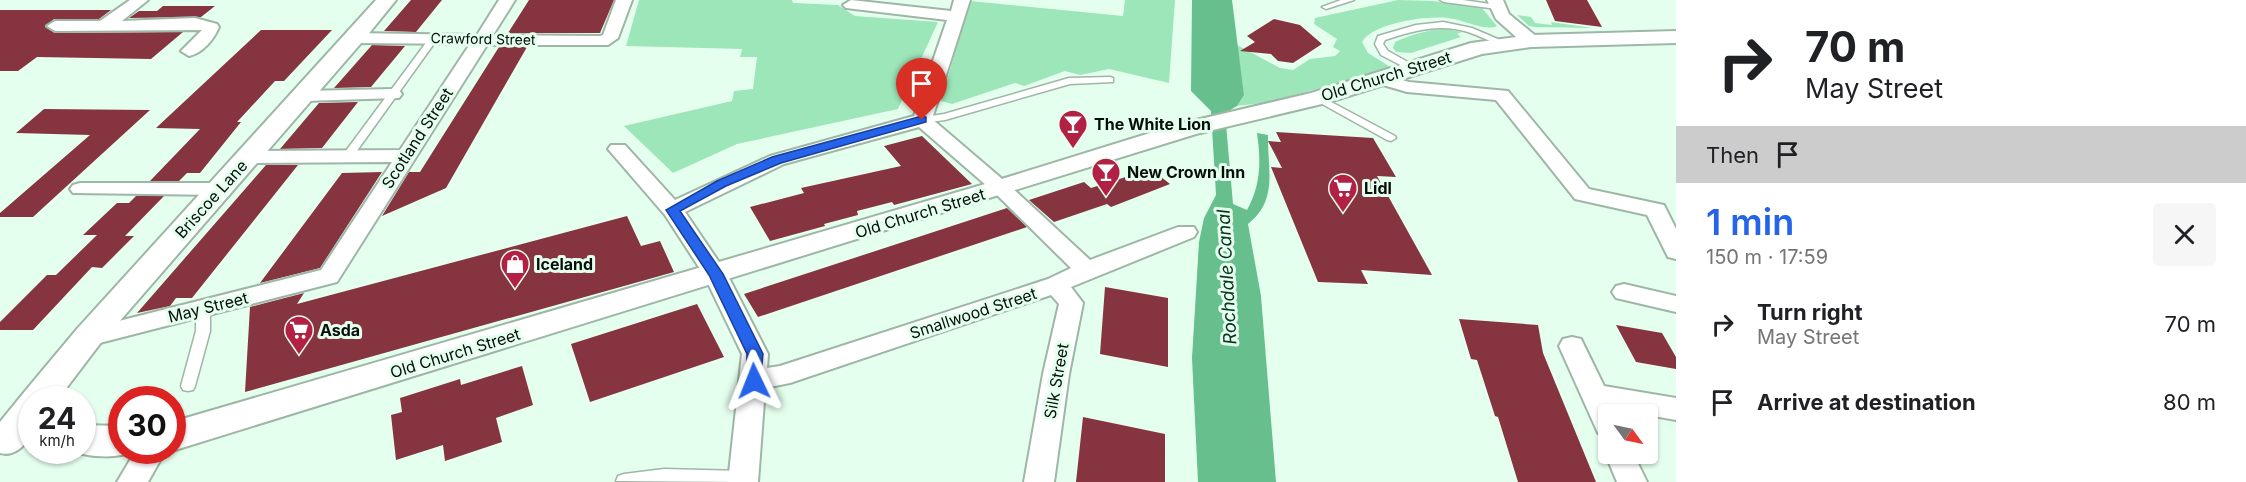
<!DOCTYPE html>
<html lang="en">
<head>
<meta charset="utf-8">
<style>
	body { margin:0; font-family:Inter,sans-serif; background:#f6f6f6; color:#202124; height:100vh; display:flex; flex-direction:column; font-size:22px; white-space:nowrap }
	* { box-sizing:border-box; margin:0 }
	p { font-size:20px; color:#757577 }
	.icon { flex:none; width:33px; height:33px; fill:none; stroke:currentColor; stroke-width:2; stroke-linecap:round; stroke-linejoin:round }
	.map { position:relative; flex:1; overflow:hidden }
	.panel { display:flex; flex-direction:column; background:#fff; width:570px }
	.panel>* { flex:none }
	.hud { background:#fff; color:#202124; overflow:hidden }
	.needle { width:39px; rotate:123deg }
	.buttons { position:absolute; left:1598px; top:404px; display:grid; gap:12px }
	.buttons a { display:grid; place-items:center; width:60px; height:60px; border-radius:6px; background:#fff; box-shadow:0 2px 4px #0004; font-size:30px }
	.speed { position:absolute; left:18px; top:386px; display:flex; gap:12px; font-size:30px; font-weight:700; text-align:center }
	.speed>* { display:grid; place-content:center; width:78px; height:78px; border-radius:50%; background:#fff; box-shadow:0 2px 4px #0004; line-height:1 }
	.speed small { font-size:15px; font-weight:400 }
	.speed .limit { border:9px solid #d22; background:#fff; color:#111 }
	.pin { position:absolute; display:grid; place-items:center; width:51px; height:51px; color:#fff; margin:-62px -26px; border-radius:50% 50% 50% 0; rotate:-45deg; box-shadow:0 0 6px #0007 }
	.pin .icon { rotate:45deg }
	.me { position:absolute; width:66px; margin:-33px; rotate:358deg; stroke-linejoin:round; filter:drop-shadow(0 0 4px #0008) }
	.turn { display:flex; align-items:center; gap:21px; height:126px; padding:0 30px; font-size:27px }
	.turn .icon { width:78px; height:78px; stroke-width:2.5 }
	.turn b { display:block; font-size:42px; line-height:51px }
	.then { display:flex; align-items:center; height:57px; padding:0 30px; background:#0003; gap:12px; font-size:22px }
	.round { display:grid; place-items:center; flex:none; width:63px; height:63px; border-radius:6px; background:#f6f6f6 }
	.overview { display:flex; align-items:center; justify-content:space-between; height:102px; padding:0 30px }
	h1 { font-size:36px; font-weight:600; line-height:45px; color:#2563eb }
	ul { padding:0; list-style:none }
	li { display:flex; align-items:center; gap:18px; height:78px; padding:0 30px }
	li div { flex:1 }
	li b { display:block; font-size:22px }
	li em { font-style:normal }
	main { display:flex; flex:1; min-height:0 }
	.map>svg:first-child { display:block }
</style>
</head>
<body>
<main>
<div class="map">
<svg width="1676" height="482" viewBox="0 0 1676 482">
	<rect width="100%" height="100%" fill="#e5ffee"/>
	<!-- green -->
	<path fill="#9de6ba" d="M639,0H792L793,3L838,5L855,16L938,22L898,109L737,144L673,173L624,126L732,101L734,91L753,89L757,57H740L742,49L626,46Z
		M1125,0H1175L1169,83L1109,69L1080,75L1065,71L1024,86L1015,83L952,104L941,101L970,1L1123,16Z
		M1398,0L1433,1L1482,8L1497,26C1485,32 1462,19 1448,18C1427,15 1372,23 1362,42L1368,53L1392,68L1270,102L1237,106L1244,95L1237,45L1280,68L1293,70L1310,59L1335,56L1340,51L1333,47L1337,39L1314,24L1315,18Z
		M1517,15L1531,17L1535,23L1552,25L1551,22L1593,28L1535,27L1529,26Z
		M1445,29L1462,32L1457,34L1461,37L1411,53L1396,52L1393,48L1395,42C1412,34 1427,30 1445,29Z"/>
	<!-- water -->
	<path fill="#67bf8e" d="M1192,0H1232L1244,95L1237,106L1225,113L1233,204L1247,210C1261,185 1261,161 1257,133L1268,135C1267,167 1279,200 1248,224L1261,296L1276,482H1198L1192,358L1199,242L1204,218L1216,195L1211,111L1191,91Z"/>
	<!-- building -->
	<path fill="#863440" d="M411,0H442L416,32L384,31Z
		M529,0H614L600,33H508Z
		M1546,0H1587L1602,27L1555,21Z
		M163,6H215L201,17L129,18L139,11H157Z
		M0,10H111L99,19H54L45,27L55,33L183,32L151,59L37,57L18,71H0Z
		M1274,19L1300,25L1322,44L1293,63L1278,61L1271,54L1240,51L1255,42L1247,36Z
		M261,30H332L284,81H275L237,122H241L200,173H187L179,181H150L200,129L156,128Z
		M372,45L405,46L371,87L334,88Z
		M499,47H527L446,188L382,216L409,172H420Z
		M358,102L322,148L280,149L319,103Z
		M44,109L150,110L33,217H0V213L90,135L16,133Z
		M1276,132L1373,138L1396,177L1377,176L1432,275L1361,270L1368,284L1318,282L1271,167L1282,168L1268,141L1281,142Z
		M922,136L972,184L894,205L892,202L857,211L858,215L824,224L825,226L770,241L750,207L804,193L801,188L901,166L884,146Z
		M266,165H298L192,298H176L170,306L137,313Z
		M1151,169L1170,184L1111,207L1107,204L1054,222L1029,200L1084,182L1091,188Z
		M382,172L320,268L260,283L342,173Z
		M136,196H164L125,236H134L102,268L92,267L33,330H0V322L47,275H56L97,235H83L117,203H129Z
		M1007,208L1027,227L758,317L744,294Z
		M627,216L641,246L660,241L674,272L245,392L250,307L304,293L297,304Z
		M1105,287L1168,298V367L1100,354Z
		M697,304L724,357L590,402L571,344Z
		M1459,319L1538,325L1543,353L1596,482H1518L1498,417L1495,416L1477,360L1471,359Z
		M1616,325L1662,333L1676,357V369L1636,362Z
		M522,366L533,405L496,418L502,442L445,461L443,445L396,460L391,415L402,412L400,398L460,379L461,385Z
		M1083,417L1165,434V482H1076Z"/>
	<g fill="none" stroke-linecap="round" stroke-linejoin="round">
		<!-- service casing -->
		<g stroke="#9eb6a6" stroke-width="3">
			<path id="service" d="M1341,0H1354L1326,9L1322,7Z
				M1440,0H1463L1497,5L1501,7L1497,9L1444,2Z
				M1443,22L1472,28L1507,43L1503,46C1491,42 1480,36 1468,32C1439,23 1412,31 1385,40L1383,44L1388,51L1415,66L1417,68L1412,71L1381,55L1375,44L1378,36L1416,25Z
				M434,35L438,38L351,159H343L342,157L343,155L431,36Z
				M1110,77L1113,78V82L1070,84L945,120L922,123L917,120L918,118L944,114L1069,78Z
				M1318,95L1395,136L1396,138L1391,141L1387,140L1315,100L1313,98Z
				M203,303L208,305L210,308V331L195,386L193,390L188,391L183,390L181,386L196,331V308L198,305Z
				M664,469L743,471L749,473L751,478L749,482L616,481L618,476L624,474Z"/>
		</g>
		<!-- minor casing -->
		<g stroke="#9eb6a6" stroke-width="4">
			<path id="minor" d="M130,0H148L122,21L195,18L217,24L219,27C214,39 203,53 189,56L181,51L202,30L55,31L47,26L55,21H100Z
				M499,0H515L493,35L600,36L603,35L616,0H632L618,38L608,45H487L337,282L88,346L79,343L75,337L79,331L321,270L392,162L249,163L242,161L239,157L242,153L249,151L400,150L470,44L355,43L347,38L355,33L477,35Z
				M851,0L951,11L954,0H970L932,119L1008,184L1090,260L1178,227H1194L1197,232L1194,237L1071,287L1083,303L1069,374L1054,482H1024L1043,374L1059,304L1051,295L790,383L765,388L758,482H728L742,354L704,275L665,215L608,149L611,145H625L675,200L770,156L914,116L947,20L846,8L843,5ZM919,127L994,192L1071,268L1048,279L780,366L767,368L768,354L727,274L685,212L784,164Z
				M1487,0H1503L1509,14L1537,37L1539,41L1537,45H1525L1496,19Z
				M1379,73L1409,82L1508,91L1589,189L1664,205L1676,229V259L1668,257L1647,215L1575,199L1496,100L1407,92L1373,82L1370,78L1373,74Z
				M393,89L399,90L402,94L399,98L304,101L295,96L304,91Z
				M80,183H219L226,185L229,189L226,193L219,195L73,193L70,189L73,185Z
				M1624,284L1676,296V312L1616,298L1612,292L1616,286Z
				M1572,337L1581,339L1604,386L1676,398V420L1614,409L1617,414H1608V436L1598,433L1559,346L1563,339Z
				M1608,446V453H1633L1647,482H1617L1605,453Z
				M136,450H166L148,482H117Z"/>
		</g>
		<!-- tertiary casing -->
		<g stroke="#9eb6a6" stroke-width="4">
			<path id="tertiary" d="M376,0H396L362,42L99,345L58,399H32C32,409 35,425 31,434C26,446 13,457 0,453V422L26,390L77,329Z
				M1676,31V43L1531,47L1482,54L1326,103L1196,134L172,451L168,450H172V422L992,182L1179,124L1311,93L1471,43L1531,35Z
				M82,425L122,426V450H135C118,460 88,457 69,450H82Z"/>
		</g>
		<!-- service -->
		<use href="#service" fill="#fff" fill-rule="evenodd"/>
		<!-- minor -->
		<use href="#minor" fill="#fff" fill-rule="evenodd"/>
		<!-- tertiary -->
		<use href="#tertiary" fill="#fff" fill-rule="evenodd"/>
	</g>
	<!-- route -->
	<path fill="#2563eb" stroke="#184099" stroke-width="1.5" d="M922,116L926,117V122L781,163L726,186L680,211L723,274L763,354L760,385H749L746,381L747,354L709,275L666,210L717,181L772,157Z"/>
	<!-- icons -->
	<defs>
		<g id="bar-pin" transform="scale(1.5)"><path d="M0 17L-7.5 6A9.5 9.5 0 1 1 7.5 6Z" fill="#b22044" stroke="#e5ffee"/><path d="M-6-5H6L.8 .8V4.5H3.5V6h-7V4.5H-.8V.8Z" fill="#fff"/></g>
		<g id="supermarket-pin" transform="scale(1.5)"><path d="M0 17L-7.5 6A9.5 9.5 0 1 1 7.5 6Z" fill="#b22044" stroke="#e5ffee"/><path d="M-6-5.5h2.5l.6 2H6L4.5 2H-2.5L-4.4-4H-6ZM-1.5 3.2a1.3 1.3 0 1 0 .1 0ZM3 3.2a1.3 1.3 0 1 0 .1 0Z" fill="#fff"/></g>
		<g id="shop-pin" transform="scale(1.5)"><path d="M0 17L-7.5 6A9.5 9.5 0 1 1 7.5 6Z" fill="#b22044" stroke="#e5ffee"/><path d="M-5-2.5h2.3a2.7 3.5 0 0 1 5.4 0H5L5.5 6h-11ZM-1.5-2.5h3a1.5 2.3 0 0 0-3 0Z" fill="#fff"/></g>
	</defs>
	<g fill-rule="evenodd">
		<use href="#bar-pin" x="1073" y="124"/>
		<use href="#bar-pin" x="1106" y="172"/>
		<use href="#supermarket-pin" x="1343" y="188"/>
		<use href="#shop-pin" x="515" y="264"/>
		<use href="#supermarket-pin" x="299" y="330"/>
	</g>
	<g text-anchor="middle" stroke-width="6" stroke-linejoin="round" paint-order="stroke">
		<!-- far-street labels -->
		<g font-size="14" fill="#060e09" stroke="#e5ffee">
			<text transform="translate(483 39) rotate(1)" y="5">Crawford Street</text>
		</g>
		<!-- street labels -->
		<g font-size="16" fill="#060e09" stroke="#e5ffee">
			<text transform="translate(1386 76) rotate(-17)" y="6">Old Church Street</text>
			<text transform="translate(417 138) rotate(-57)" y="6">Scotland Street</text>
			<text transform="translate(211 199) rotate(-48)" y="6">Briscoe Lane</text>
			<text transform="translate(920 213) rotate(-17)" y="6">Old Church Street</text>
			<text transform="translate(208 307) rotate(-14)" y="6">May Street</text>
			<text transform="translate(973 313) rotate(-18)" y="6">Smallwood Street</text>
			<text transform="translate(455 353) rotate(-17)" y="6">Old Church Street</text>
			<text transform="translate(1056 381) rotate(-80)" y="6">Silk Street</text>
		</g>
		<!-- poi labels -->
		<g font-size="16" font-weight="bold" fill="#060e09" stroke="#e5ffee" text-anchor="start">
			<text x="1094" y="130">The White Lion</text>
			<text x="1127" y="178">New Crown Inn</text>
			<text x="1364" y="194">Lidl</text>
			<text x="536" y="270">Iceland</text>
			<text x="320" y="336">Asda</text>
		</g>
		<!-- water labels -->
		<g font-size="18" font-style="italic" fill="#0c331f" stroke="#e5ffee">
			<text transform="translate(1227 277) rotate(-93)" y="6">Rochdale Canal</text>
		</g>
	</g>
</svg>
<div class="buttons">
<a><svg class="needle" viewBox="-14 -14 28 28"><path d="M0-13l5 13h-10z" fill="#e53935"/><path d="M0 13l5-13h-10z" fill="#757577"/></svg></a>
</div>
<div class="speed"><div>24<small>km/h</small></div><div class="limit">30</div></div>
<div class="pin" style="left:922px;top:120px;background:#d93025"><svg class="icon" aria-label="arrive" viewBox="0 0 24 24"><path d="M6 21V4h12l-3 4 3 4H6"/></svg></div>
<svg class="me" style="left:754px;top:381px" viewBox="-20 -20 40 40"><path d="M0-17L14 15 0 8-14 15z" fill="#2563eb" stroke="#fff" stroke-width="4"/></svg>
</div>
<section class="panel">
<div class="hud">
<div class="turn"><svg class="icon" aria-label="right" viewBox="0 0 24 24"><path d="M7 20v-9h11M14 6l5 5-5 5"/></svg><div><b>70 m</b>May Street</div></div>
<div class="then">Then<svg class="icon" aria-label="arrive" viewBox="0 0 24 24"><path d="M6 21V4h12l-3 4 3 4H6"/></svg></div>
</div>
<div class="overview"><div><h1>1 min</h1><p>150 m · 17:59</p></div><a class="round"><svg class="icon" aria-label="close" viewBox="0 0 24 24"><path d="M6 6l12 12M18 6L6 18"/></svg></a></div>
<ul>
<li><svg class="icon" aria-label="right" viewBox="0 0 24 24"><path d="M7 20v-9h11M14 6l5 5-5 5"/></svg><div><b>Turn right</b><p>May Street</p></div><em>70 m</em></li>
<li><svg class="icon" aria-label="arrive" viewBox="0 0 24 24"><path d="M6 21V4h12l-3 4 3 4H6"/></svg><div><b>Arrive at destination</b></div><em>80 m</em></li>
</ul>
</section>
</main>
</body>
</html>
